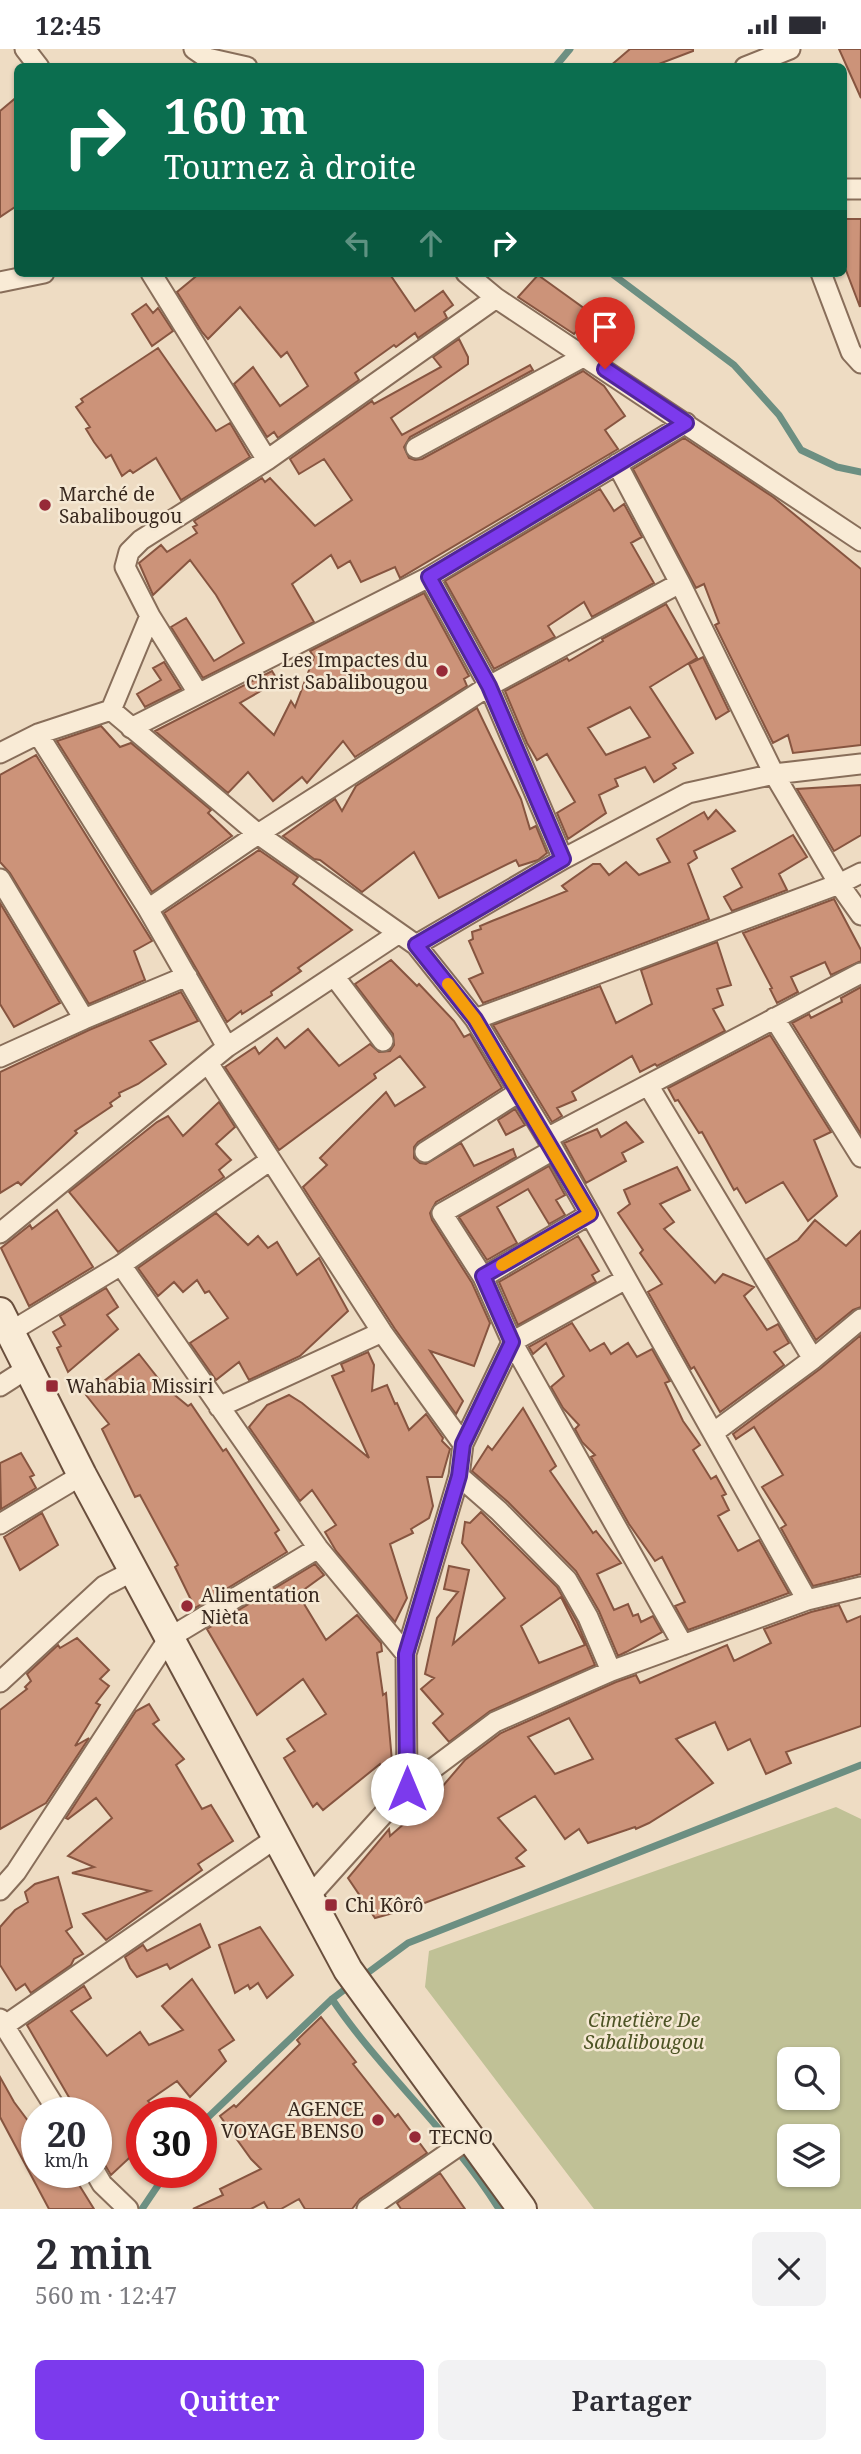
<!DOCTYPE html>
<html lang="fr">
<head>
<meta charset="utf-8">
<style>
	body { margin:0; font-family:"Noto Serif",serif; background:#f2f2f3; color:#2b2b33; height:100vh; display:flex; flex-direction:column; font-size:26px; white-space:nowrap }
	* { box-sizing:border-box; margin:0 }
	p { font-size:23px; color:#7c7c81 }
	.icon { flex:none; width:38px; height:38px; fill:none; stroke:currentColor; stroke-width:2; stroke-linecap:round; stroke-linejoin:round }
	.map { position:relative; height:2160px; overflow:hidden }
	.side { display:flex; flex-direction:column; background:#fff; flex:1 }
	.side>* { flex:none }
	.guide { position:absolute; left:14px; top:14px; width:833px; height:214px; border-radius:10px; box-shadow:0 2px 5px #0004; background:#0b6e4f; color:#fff; overflow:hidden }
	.buttons { position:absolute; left:777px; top:1998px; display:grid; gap:14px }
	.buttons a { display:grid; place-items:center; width:63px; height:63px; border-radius:10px; background:#fff; box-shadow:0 2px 5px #0004; font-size:35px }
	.speed { position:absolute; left:21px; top:2048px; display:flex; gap:14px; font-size:35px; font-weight:700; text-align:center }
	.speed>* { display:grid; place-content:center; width:91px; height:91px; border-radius:50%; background:#fff; box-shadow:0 2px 5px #0004; line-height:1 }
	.speed small { font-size:18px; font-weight:400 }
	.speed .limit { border:10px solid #d22; background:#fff; color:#111 }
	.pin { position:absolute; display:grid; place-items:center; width:60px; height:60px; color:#fff; margin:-72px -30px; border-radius:50% 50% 50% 0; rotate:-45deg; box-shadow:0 0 7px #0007 }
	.pin .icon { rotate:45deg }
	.me { position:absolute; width:77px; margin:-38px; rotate:0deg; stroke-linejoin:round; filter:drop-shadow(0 0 5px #0008) }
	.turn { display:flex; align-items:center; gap:24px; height:147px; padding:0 35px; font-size:32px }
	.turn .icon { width:91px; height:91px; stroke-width:2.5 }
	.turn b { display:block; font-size:49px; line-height:60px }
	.lanes { display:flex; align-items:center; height:66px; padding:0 35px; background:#0003; justify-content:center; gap:35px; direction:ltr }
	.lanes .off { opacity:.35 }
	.round { display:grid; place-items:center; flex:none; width:74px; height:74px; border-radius:10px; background:#f2f2f3 }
	.overview { display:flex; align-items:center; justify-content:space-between; height:119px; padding:0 35px }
	h1 { font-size:42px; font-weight:600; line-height:52px }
	.action { display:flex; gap:14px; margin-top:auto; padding:14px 35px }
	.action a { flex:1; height:80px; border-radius:10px; background:#7c3aed; color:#fff; font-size:28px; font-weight:600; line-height:80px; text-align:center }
	.action a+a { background:#f2f2f3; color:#2b2b33 }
	.status { display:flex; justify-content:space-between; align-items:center; height:49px; padding:0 35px; background:#fff; direction:ltr }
	.status svg { height:19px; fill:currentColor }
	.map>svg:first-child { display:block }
</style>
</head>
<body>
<div class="status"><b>12:45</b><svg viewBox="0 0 49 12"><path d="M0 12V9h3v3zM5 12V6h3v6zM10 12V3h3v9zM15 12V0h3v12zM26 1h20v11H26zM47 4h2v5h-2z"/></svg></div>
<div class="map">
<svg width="861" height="2160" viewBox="0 0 861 2160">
	<rect width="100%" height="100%" fill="#eedcc3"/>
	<!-- cemetery -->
	<path fill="#c0c196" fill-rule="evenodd" d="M836,1758L861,1770V2160H594L425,1938L429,1902ZM789,2011H828V2049H789ZM789,2088H828V2126H789Z"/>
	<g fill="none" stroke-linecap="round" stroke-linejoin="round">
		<!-- stream -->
		<path stroke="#6c8f82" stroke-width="7" d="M555,18L570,0
			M611,224L734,316L779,366L801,401L837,418L861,423
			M362,1928L408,1894L861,1716
			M332,1950C382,2024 452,2084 499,2160
			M201,2075L332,1950L352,1935
			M142,2160L167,2123"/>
	</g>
	<!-- building -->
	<path fill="#cc9379" stroke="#875540" stroke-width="2" fill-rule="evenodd" d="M630,0H693V2L651,18H609Z
		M839,0H861V49Z
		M18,47V156L0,168V62Z
		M844,170H861L860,258L844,216Z
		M200,224H389L415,262L443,242L453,256L444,263L447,269L418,289L415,284L396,298L394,296L355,324L359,331L278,389L274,383L267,388L234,335L253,318L280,357L308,337L287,303L281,308L240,258L208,290L202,283L177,243Z
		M538,226L592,265L574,285L518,248Z
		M146,255L153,264L158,259L173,282L152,297L132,265Z
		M459,290L468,308V315L391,369L402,386L530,316L533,321L410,388L404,398L409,409L415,411L422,410L583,322L604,337L625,367L605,381L618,400L400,529L395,518L361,533L350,512L338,519L331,506L292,535L314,573L203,629L171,578L186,569L214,612L244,594L216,546L190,511L153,546L139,514L161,496L167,503L197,484L193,478L197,476L194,472L262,429L265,433L270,429L315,477L352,451L324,410L299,425L290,410L372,352L374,355L441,318L433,308Z
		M158,299L216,382L230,374L250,408L181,451L156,409L133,424L130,421L122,427L111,406L106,409L94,393L86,380L90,378L76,358L83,353L81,350Z
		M684,389L773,448L861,520V696L793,704L788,686L773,694L715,576L719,574L704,535L696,539L633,420Z
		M600,440L614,462L624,455L642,488L631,494L654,534L592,568L584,553L548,577L555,588L494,620L445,532Z
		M424,544L469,627L464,630L467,637L355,708L343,692L307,734L302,728L273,752L248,723L228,744L155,682L272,622L278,632L240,654L274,686L291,652L295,658L314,608L310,602Z
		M666,555L697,609L650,638L693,704L673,715L676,719L654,733L645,718L615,730L618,737L599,746L606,764L568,790L557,764L575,753L547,705L537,711L527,694L505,642L567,609L569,612L603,592L602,590ZM630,658L650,688L606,706L588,679Z
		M703,608L729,662L716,670L689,615Z
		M164,613L181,640L145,658L137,645L161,631L153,619Z
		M477,659L521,750L530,780L536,777L547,804L538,811L519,817L516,811L439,849L414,803L362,843L320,811L314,810L283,787L335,750L342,762L356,737Z
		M101,677L120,698L131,694L211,761L208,764L232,787L152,843L57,692Z
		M36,706L152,892L134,902L145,931L89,955L10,824L0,813V726Z
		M861,736V786L834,802L797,740Z
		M716,761L735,782L694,802L697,809L688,815L709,870L483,954L469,930L483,924L469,892L473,890L472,883L481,880L480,877L492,872L567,842L562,837L593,815H600L609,826L626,813L639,826L670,813L657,790L704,763L708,770Z
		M793,786L807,808L779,825L787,841L732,862L724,848L742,838L732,820Z
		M259,801L298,828L293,835L352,881L298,919L301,922L271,943L272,946L242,965L241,962L227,973L164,864Z
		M834,850L861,901V912L831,926L825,913L791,928L798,943L777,954L770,940L772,939L743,884Z
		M0,854L60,954L14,978L0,955Z
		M717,893L731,936L717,940L723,956L713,960L725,982L657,1017L655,1015L640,1023L632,1007L572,1043L576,1051L557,1059L562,1067L552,1073L493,976L600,937L616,974L652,955L641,921Z
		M391,911L417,937L419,935L454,972L464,988L470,985L502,1039L418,1093L414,1098V1109L420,1114L426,1115L461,1094L474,1117L513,1100L516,1108L436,1153L430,1164L432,1171L472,1234L490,1274L474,1317L430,1302L463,1352L456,1365L395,1280L303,1138L327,1116L320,1109L386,1043L395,1057L425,1038L400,1007L374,1025L376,1029L279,1101L225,1018L255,998L259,1005L277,989L285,999L308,980L339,1017L370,995L379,1003L390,1002L394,996L393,985L355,935Z
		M861,938V1085L792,974L809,965L811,969L842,953L841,949Z
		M181,943L198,972L150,992L166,1015L138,1035L119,1044L120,1047L110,1054L112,1057L75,1082L77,1084L21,1136L18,1133L0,1144V1023L89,981Z
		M770,986L831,1083L814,1091L837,1147L808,1172L783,1133L746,1154L737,1139L734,1141L702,1083L699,1084L678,1051L675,1052L668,1039Z
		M219,1053L235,1078L216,1095L231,1111L219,1121L224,1128L118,1203L69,1143L157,1073L168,1067L183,1087Z
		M515,1060L525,1076L506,1086L498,1071Z
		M626,1073L643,1093L622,1104L626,1112L586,1134L564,1094L597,1080L601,1088Z
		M549,1117L565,1146L556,1151L565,1166L549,1175L528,1140L497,1158L517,1194L487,1211L459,1168Z
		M677,1118L690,1141L660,1155L674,1173L664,1180L715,1234L723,1225L754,1238L744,1247L767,1281L778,1275L789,1294L774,1303L784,1316L720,1363L694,1318L691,1320L648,1243L662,1235L640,1204L643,1201L618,1164L630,1155L624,1141Z
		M57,1161L93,1218L29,1257L1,1199L30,1176L32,1180Z
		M216,1164L248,1196L258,1187L268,1199L277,1193L297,1226L319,1209L348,1262L300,1307L249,1331L239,1313L216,1331L190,1294L228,1269L209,1242L205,1244L197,1231L183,1243L174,1233L158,1247L138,1219Z
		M815,1171L846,1197L861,1182V1258L853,1261L816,1291L767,1210L798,1191Z
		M578,1187L599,1222L592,1226L596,1233L518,1276L499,1233Z
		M106,1239L118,1258L107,1266L118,1280L68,1323L57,1299L61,1297L53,1283L65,1276L60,1267Z
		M572,1274L590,1302L604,1294L611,1305L628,1294L637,1308L652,1300L670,1332L665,1334L683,1372L700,1396L693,1401L711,1430L716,1427L726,1445L722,1447L729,1461L718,1467L738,1502L759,1491L789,1544L688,1581L675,1557L685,1553L662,1508L655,1512L629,1475L591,1408L595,1406L582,1393L575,1380L579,1376L563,1359L551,1338L564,1327L546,1294L533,1305L529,1298Z
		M861,1286V1525L813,1537L781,1479L786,1476L762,1438L783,1426L754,1378L736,1390L733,1385L820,1320Z
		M368,1303L374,1316L372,1342L387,1336L395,1355L397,1354L409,1381L426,1365L443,1389L442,1392L450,1400L442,1428H427L433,1457L429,1469L411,1480L413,1484L390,1495L407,1549L395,1573L336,1502L325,1483L336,1476L312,1441L300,1452L249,1378L267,1356L289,1346L302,1354L369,1409L332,1327L344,1322L341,1315Z
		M139,1305L165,1338L188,1357L191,1355L223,1402L226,1400L279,1481L275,1484L287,1503L195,1559L175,1518L178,1516L140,1446L135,1448L102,1380L109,1375L86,1346Z
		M523,1359L556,1417L550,1422L593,1484L596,1482L621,1514L597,1525L614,1561L628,1555L633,1567L638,1565L641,1573L653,1567L662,1583L626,1603L618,1607L599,1562L576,1522L508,1453L472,1422L488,1397L492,1401Z
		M21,1404L34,1426L30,1428L36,1439L1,1460L0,1414Z
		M481,1463L557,1538L577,1573L595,1616L490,1662L449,1693L433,1674L443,1665L421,1640L434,1629L425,1625L437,1569L458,1543L444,1540L449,1517L469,1521L453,1595L505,1549L462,1494L465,1473L470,1474ZM561,1548L585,1596L539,1614L521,1577Z
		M42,1464L58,1496L20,1521L4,1488Z
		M315,1515L324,1526L298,1545L326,1591L357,1566L381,1594L382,1602L377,1604L383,1646L386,1644L394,1735L393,1736L380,1715L323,1761L317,1754L313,1758L284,1709L295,1702L287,1690L326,1665L303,1630L257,1666L207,1580Z
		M839,1556L847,1573L861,1567V1677L786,1703L791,1714L766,1725L750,1690L728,1701L715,1673L676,1690L713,1734L649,1774L636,1780L635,1778L588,1794L579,1780L565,1790L535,1747L498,1769L526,1801L516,1809L524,1817L411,1859L375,1869L348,1829L389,1780L390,1787L430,1752L465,1711L501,1684L616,1633L636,1626L640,1634L727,1596L734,1612L771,1594L764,1580L811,1563ZM569,1669L593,1710L555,1725L528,1688Z
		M77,1589L109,1621L100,1630L109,1637L96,1654L100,1656L75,1697L89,1689L46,1754L0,1780V1661L27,1640L25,1638L31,1632L27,1625L58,1596L60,1599Z
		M149,1655L159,1671L153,1675L184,1710L176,1716L202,1760L211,1756L233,1792L198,1815L202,1821L106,1891L83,1865L150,1842L72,1824L94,1818L68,1807L112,1769L96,1749L68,1770L66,1769L136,1662Z
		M58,1828L72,1878L66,1882L83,1905L74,1910L71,1916L31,1944L25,1935L16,1941L0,1916V1878L15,1861L28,1853L25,1843L35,1835Z
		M200,1875L210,1898L170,1920L167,1915L137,1928L130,1919L125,1908L143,1896L147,1902Z
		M260,1878L293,1926L267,1949L258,1934L250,1940L248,1936L235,1944L219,1896Z
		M192,1930L234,1991L219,2001L226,2012L190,2048L177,2032L148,2052L158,2063H142V2097L111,2126L105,2116L96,2111V2063H70L66,2053L70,2050L27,1976L84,1937L91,1949L71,1962L107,2007L140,1983L149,1996L183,1981L162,1957Z
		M321,1968L356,2013L353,2015L395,2068L398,2065L427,2104L360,2150L352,2160H305L299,2150L281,2160H268L264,2153L251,2160H193L223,2146L220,2140L261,2120L251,2110L220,2067L234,2056L236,2058L300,1995L297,1991Z
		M0,2028L14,2053L31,2076L24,2080L37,2097V2123H71L94,2160H49L0,2068Z
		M440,2124L465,2160H401L397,2154Z"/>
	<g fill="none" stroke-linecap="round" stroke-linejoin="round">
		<!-- minor casing -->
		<g stroke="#886e5a" stroke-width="23">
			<path id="minor" d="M25,0L39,18
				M194,0L207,9L247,18
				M745,18L790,0
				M844,140H861
				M151,224L267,411
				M466,224L496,249
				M821,224L851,303L861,314
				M0,233L44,224
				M416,399L585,307
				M617,415L680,534L774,725L839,835L861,866
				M429,528L489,637L680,534
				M198,644L150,567L125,518L129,503L141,491L267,411L496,249L861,492
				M111,661L258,785L416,896L475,970L547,1089L807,1551
				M131,679L429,528L686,374
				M38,685L148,860L227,998
				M0,704L38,685L111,661L150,567
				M0,830L84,970
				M148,860L258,785L489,637L563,810
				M416,896L563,810L688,744L774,725L861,715
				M334,927L383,992
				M774,969L861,1108
				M475,970L839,835L861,824
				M0,1008L84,970L187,927
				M208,1014L382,1283L463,1395
				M648,1036L813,1310
				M547,1089L861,924
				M553,1101L442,1164L483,1228L512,1293L683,1596
				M425,1103L519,1043
				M0,1184L227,998L399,884
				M121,1216L318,1499L406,1605
				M483,1228L590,1165
				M10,1283L121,1216L269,1112
				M0,1337L28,1319
				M219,1358L382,1283
				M713,1384L813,1310L861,1270
				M459,1427L499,1462L567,1531L588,1568L611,1622
				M0,1475L82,1426
				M0,1633L104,1537L133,1522
				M407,1739L495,1673L611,1622L807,1551L861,1538
				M0,1841L16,1823L169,1589L318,1499
				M308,1849L407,1739L406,1605L459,1427L463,1395L512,1293L626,1230
				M0,1970L58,2063
				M4,1977L276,1789
				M95,2123L102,2135L128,2160
				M367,2160L470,2089"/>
		</g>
		<!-- secondary casing -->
		<g stroke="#6a4f3d" stroke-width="32">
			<path id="secondary" d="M0,1263L82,1426L348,1921L522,2160"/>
		</g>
		<!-- minor -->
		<use href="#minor" stroke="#f9ebd6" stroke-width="19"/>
		<!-- secondary -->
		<use href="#secondary" stroke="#f9ebd6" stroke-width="28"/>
	</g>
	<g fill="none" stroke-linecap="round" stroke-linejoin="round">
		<!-- route casing -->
		<g stroke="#51269a" stroke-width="18">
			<path id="route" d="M407,1740L406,1605L459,1427L463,1395L512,1293L483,1227L590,1165L475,970L416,896L563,810L489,637L429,528L686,374L605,320"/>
		</g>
		<!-- route -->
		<use href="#route" stroke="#7c3aed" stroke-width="12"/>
		<!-- slow -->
		<path stroke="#f59e0b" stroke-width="12" d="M448,935L475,970L590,1165L502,1216"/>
	</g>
	<!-- markers -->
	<g fill="#962a37" stroke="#f5e8d3" stroke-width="2.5">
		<circle cx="45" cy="456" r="7"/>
		<circle cx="442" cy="622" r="7"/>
		<rect x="45" y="1330" width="14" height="14" rx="3.5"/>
		<circle cx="187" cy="1557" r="7"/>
		<rect x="324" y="1849" width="14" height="14" rx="3.5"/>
		<circle cx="378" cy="2071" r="7"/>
		<circle cx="415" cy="2088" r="7"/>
	</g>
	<g text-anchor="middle" stroke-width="5" stroke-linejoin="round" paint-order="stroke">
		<!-- poi labels -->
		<g font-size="19" fill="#38281e" stroke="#f5e8d3" text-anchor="start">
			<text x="59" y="452">Marché de<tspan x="59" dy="22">Sabalibougou</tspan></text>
			<text x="428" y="618" text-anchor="end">Les Impactes du<tspan x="428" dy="22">Christ Sabalibougou</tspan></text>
			<text x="66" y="1344">Wahabia Missiri</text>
			<text x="201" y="1553">Alimentation<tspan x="201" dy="22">Nièta</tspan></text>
			<text x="345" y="1863">Chi Kôrô</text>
			<text x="364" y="2067" text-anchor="end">AGENCE<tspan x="364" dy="22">VOYAGE BENSO</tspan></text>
			<text x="429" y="2095">TECNO</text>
		</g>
		<!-- park labels -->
		<g font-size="19" font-style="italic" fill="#4d5425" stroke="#f5e8d3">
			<text x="644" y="1978">Cimetière De<tspan x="644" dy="22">Sabalibougou</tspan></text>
		</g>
	</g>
</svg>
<div class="buttons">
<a><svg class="icon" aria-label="search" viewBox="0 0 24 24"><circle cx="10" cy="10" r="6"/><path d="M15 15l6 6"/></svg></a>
<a><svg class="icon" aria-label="layers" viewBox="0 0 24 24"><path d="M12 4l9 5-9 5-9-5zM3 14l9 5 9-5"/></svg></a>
</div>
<div class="speed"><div>20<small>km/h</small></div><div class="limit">30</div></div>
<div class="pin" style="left:605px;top:320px;background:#d93025"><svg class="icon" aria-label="arrive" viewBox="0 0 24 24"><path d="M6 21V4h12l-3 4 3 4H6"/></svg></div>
<svg class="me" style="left:407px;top:1740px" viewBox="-20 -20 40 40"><circle r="19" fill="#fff"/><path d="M0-13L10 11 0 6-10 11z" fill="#7c3aed"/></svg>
<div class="guide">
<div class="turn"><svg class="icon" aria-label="right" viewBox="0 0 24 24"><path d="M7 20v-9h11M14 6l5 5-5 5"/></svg><div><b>160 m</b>Tournez à droite</div></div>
<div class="lanes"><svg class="icon off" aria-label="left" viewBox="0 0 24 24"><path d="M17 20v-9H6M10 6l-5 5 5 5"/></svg><svg class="icon off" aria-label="ahead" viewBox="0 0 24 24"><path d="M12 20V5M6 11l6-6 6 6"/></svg><svg class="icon" aria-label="right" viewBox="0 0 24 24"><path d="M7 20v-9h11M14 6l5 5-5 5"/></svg></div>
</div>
</div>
<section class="side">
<div class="overview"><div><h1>2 min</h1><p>560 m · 12:47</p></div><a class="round"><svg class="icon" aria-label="close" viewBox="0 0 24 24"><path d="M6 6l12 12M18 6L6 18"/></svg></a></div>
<div class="action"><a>Quitter</a><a>Partager</a></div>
</section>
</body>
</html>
